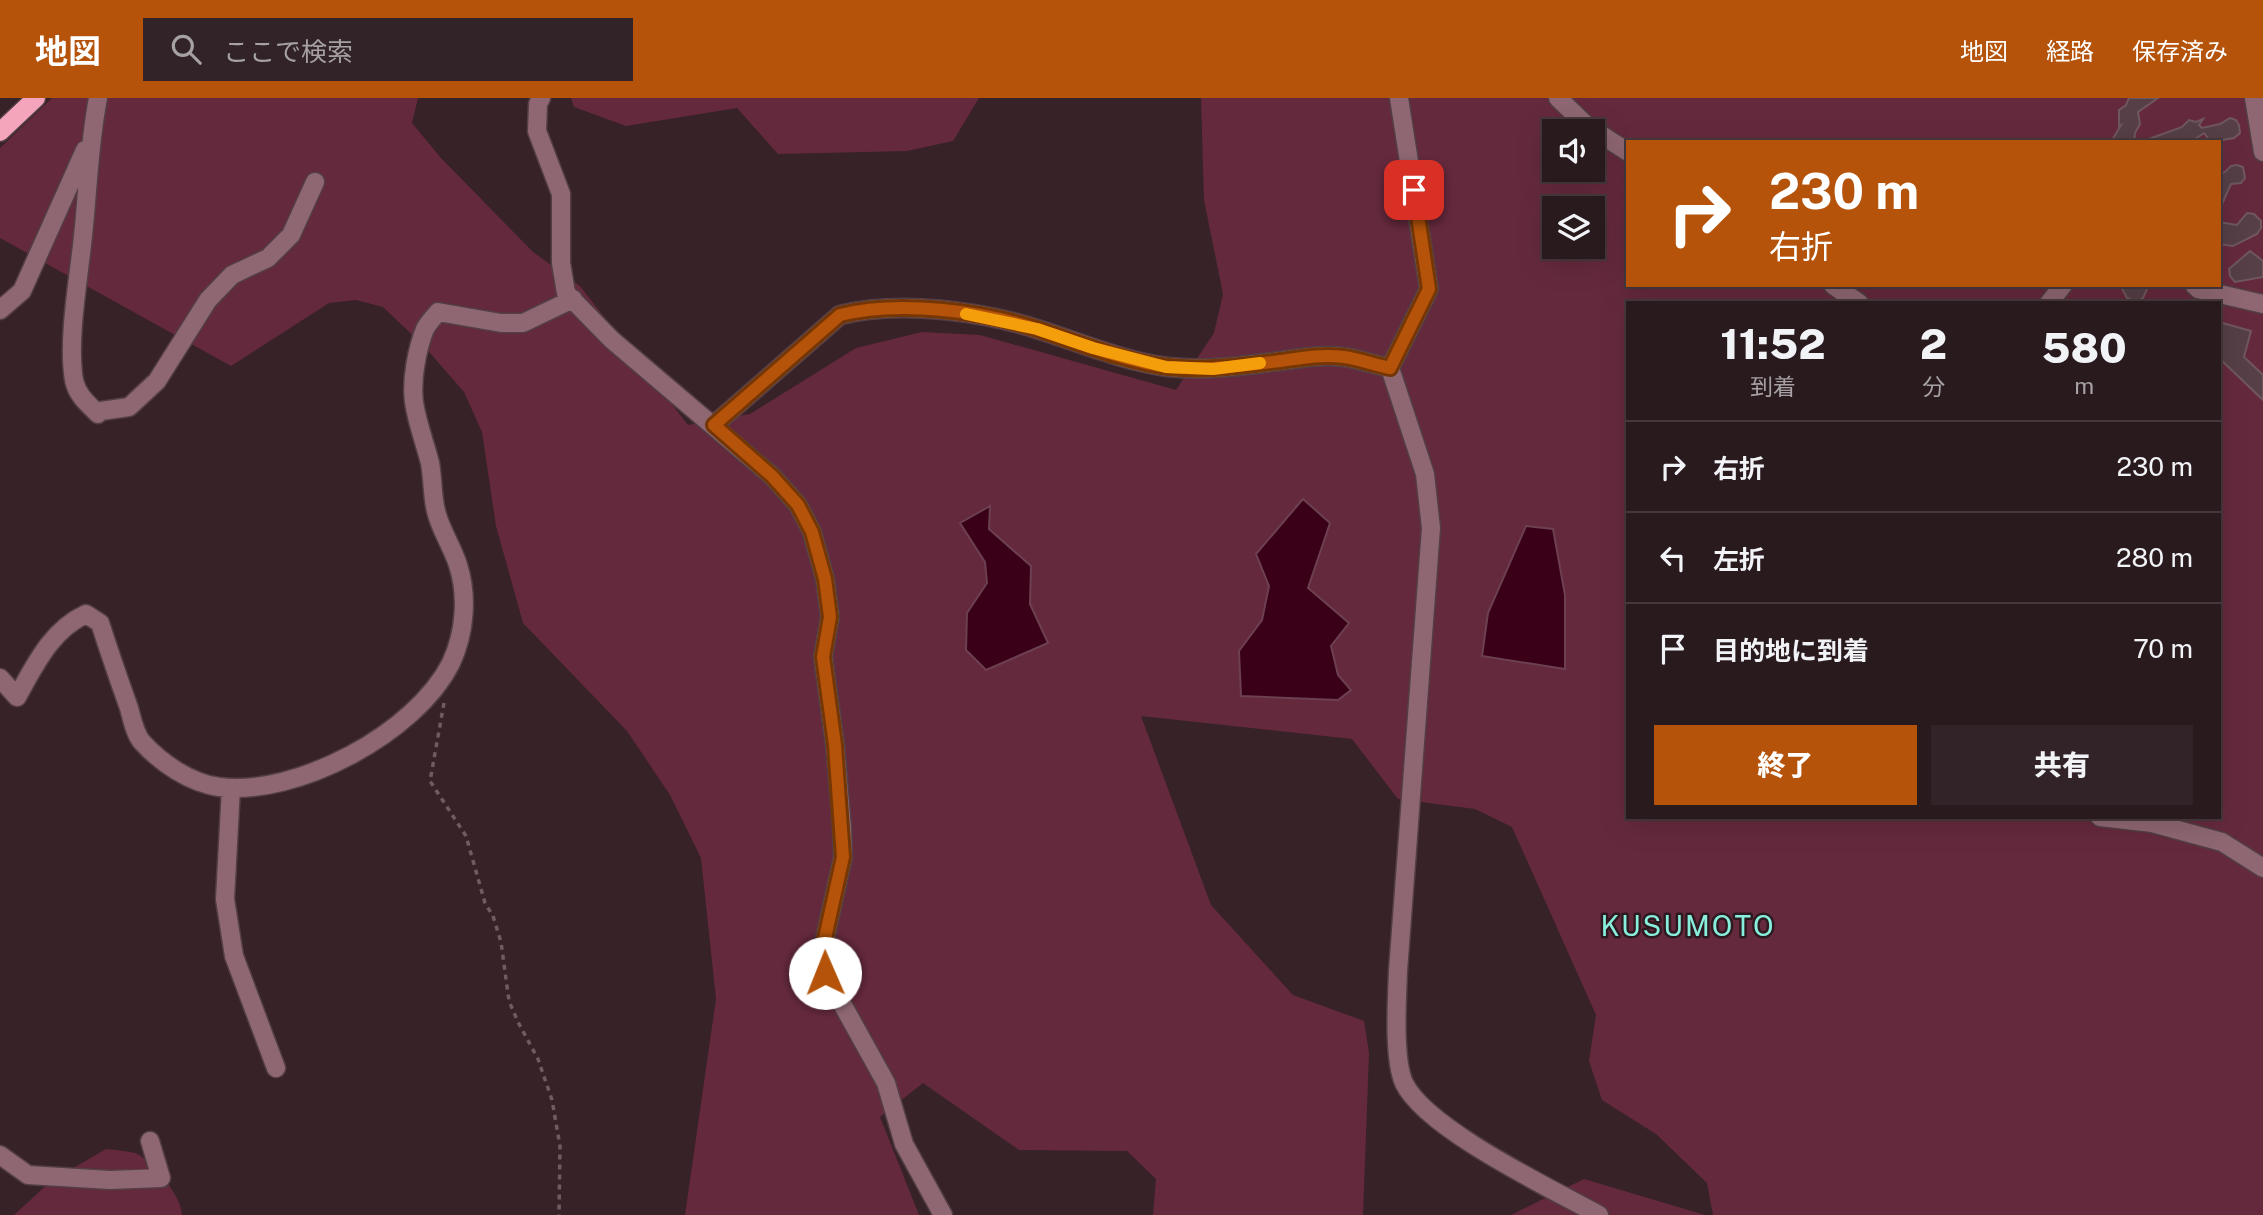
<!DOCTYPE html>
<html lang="ja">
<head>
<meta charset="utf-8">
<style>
	body { margin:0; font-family:"Public Sans","Noto Sans JP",sans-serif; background:#312327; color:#f1f3f6; height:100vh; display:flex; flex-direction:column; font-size:26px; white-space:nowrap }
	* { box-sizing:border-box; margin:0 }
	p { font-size:23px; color:#a5a1a4 }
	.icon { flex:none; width:38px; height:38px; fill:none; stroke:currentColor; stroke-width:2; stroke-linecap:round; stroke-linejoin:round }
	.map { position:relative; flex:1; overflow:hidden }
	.sheet { position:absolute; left:1626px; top:203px; width:595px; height:518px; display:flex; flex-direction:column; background:#291a1e; border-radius:0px; box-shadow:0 7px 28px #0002,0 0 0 2px #45383c }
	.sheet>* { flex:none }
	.hud { position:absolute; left:1626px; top:42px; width:595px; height:147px; border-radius:0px; box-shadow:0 7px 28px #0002,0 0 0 2px #45383c; background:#b45309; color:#fff; overflow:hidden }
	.tools { position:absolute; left:1542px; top:21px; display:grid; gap:14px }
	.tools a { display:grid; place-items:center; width:63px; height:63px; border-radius:0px; background:#291a1e; box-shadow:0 7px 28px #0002,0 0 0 2px #45383c; font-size:35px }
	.pin { position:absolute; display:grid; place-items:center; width:60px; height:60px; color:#fff; margin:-30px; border-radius:14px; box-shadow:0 4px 10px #0006 }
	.me { position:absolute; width:77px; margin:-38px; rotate:359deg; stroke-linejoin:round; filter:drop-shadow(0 0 5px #0008) }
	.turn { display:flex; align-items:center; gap:24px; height:147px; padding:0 28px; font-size:32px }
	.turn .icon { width:91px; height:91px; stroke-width:2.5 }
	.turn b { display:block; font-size:49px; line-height:60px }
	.eta { display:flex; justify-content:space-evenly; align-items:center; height:119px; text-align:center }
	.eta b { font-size:42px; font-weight:800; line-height:49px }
	.cta { display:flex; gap:14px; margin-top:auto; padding:14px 28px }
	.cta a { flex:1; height:80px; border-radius:0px; background:#b45309; color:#fff; font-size:28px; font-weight:800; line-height:80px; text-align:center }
	.cta a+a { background:#312327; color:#f1f3f6 }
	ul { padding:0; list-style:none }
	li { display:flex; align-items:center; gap:21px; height:91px; padding:0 28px; border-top:2px solid #45383c }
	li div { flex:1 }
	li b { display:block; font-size:26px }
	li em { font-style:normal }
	header { display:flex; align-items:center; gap:42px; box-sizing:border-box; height:98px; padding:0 35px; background:#b45309; color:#fff }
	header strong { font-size:33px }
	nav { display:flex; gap:38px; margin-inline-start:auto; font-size:24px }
	.search { width:490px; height:63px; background:#312327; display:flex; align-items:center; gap:18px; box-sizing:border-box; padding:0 24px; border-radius:0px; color:#a5a1a4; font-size:26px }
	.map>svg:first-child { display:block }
</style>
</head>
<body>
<header>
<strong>地図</strong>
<div class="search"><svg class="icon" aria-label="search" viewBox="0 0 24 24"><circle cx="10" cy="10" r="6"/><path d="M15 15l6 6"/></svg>ここで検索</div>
<nav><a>地図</a><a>経路</a><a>保存済み</a></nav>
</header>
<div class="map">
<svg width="2263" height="1117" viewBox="0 0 2263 1117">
	<rect width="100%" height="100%" fill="#372228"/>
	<!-- green -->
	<path fill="#65293d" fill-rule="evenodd" d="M52,0H418L412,25L441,60L533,154L580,188L688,327L750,316L856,250L922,234L980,237L1176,292L1214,235L1223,196L1204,102L1201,0H2263V1117H1713L1707,1085L1656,1036L1602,1002L1589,963L1596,917L1512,729L1475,711L1398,701L1352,641L1141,618L1211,807L1293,897L1364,923L1369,955L1363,1117H1153L1156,1081L1127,1053L1019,1052L923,985L880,1019L919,1117H685L716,901L701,760L670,697L627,633L523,525L496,428L482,334L464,294L424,248L383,209L356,202L329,205L231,268L0,140V50ZM1554,33H1592V72H1554ZM1628,44H2219V187H1628ZM1554,110H1592V149H1554ZM1628,205H2219V719H1628Z
		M571,0H979L953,43L907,53L778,56L737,10L626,28L574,9Z
		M106,1051C116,1052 126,1053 135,1055C152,1061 182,1099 182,1117H14L51,1083Z
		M1584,1081L1705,1117H1511Z"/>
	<!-- water -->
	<path fill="#390018" stroke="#6c4051" stroke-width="2" d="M1303,401L1330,425L1308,490L1349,525L1331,548L1338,577L1351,592L1338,602L1241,598L1239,553L1262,522L1269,488L1256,456Z
		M990,408L989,431L1031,468L1030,506L1048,545L986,572L966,552L967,515L987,485L985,464L960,425Z
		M1526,428L1553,431L1565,497V571L1482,558L1488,515Z"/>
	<!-- building -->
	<path fill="#563f46" stroke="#6f575d" stroke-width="2" d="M2129,0H2158L2138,14L2140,26L2135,35L2134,44H2111L2121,27L2119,28V12L2126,7Z
		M2230,20L2236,22L2239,27L2240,35L2234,40L2211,44L2204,35L2195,41H2187L2185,44H2146V42L2182,29L2189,22L2196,24L2203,21L2199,27L2202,30L2220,26Z
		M2237,67L2243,69L2245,80L2241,85L2231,86L2219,113V76L2225,74L2231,68Z
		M2247,115L2254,116L2261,123V130L2257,136L2233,148L2219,146V124L2237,127Z
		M2250,153L2263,163V179L2235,184L2230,178L2229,171Z
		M2120,187H2149L2143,200L2136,204L2127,200Z
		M2219,224L2251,233L2244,259L2263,277V302L2219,260Z"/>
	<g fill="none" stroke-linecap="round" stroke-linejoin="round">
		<!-- minor casing -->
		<g stroke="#523e44" stroke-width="21">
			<path id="minor" d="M98,0C89,46 88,92 83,138C79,179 67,242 74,282C77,297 87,305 98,316L101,313L129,309L157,283L208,202L232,177L268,160L291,137L315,84
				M541,0L538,6L537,33L561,96V165L566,195L612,242L772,378L798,407L812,434L825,481L830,519L823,559L835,647L842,730L843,759L825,840L823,859L825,875L886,985L904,1046L943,1117
				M1399,0L1429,191L1390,270L1425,376L1431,430L1398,873C1397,901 1393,960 1404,985C1426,1031 1552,1091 1599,1117
				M1558,0L1586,27L1628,54
				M2254,0L2263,54
				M1833,187L1859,205
				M2194,187L2198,191L2263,206
				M2049,205L2063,187
				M0,212L22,193L85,52
				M714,327L840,217C899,202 982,213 1040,232C1081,245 1126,264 1168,269C1206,273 1242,268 1280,263C1301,260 1322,256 1344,259C1359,261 1375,267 1390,270
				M0,580L17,599C35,567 51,532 86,516L100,525C109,553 119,582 129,610C132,621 135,636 142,644C161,665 190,685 219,689C296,699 416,635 451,565C465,535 468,498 458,467C452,448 440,431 436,413C432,397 433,381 430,365C425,345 417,325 414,304C411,282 417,251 425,231C428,225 434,219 438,214L501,225H523L573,201
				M231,690L225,801L234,858L276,970
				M2100,719L2152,725L2222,744L2263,770
				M0,1057L28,1077L110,1082L161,1080L150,1043"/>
		</g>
		<!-- major casing -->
		<g stroke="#523e44" stroke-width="21">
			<path id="major" d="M0,34L36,0"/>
		</g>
		<!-- path -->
		<path stroke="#6f5c62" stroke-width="3.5" stroke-dasharray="5 5" stroke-linecap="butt" d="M444,605L430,683L466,738L485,805L493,818L501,844L509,903L518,924L538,961L552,1002L560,1048L559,1117"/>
		<!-- minor -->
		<use href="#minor" stroke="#8e6772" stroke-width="18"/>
		<!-- major -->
		<use href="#major" stroke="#f4a4bb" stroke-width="18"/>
	</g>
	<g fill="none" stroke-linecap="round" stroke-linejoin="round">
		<!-- route casing -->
		<g stroke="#753606" stroke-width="18">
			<path id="route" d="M825,875L823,859L825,840L843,759L835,647L823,559L830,519L825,481L812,434L798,407L772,378L714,327L840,217C898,202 983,213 1040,232C1079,245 1128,264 1168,269C1206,273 1242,268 1280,263C1301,260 1322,256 1344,259C1359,261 1375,267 1390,270L1429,191L1414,92"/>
		</g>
		<!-- route -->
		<use href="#route" stroke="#b45309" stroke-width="12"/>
		<!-- slow -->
		<path stroke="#f59e0b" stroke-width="12" d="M966,216L1037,231L1093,250L1166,269L1213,271L1260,265"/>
	</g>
	<g text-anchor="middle" stroke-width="5" stroke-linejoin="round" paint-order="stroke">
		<!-- quarter labels -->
		<g font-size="28" letter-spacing="2" fill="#89efdd" stroke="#2d191f">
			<text x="1688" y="838">KUSUMOTO</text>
		</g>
	</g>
</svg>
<div class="tools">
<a><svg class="icon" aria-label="sound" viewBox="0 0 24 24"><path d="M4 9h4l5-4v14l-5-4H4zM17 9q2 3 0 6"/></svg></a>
<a><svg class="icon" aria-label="layers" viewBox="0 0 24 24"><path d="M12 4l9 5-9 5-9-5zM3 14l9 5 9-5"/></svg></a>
</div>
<div class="pin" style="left:1414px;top:92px;background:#d93025"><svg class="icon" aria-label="arrive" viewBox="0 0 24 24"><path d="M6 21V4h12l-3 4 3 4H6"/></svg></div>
<svg class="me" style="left:825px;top:875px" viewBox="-20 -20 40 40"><circle r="19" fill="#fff"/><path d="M0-13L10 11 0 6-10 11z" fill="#b45309"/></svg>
<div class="hud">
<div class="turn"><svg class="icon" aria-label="right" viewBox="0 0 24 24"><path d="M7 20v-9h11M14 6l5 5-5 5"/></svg><div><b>230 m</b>右折</div></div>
</div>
<section class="sheet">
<div class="eta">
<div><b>11:52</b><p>到着</p></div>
<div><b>2</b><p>分</p></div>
<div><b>580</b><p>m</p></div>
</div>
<ul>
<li><svg class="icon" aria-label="right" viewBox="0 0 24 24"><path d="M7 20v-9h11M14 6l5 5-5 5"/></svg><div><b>右折</b></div><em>230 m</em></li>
<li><svg class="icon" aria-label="left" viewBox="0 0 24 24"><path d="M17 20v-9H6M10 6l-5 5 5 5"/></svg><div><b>左折</b></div><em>280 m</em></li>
<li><svg class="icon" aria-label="arrive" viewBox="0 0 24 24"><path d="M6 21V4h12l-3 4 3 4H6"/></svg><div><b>目的地に到着</b></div><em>70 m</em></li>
</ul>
<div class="cta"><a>終了</a><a>共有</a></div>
</section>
</div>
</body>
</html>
